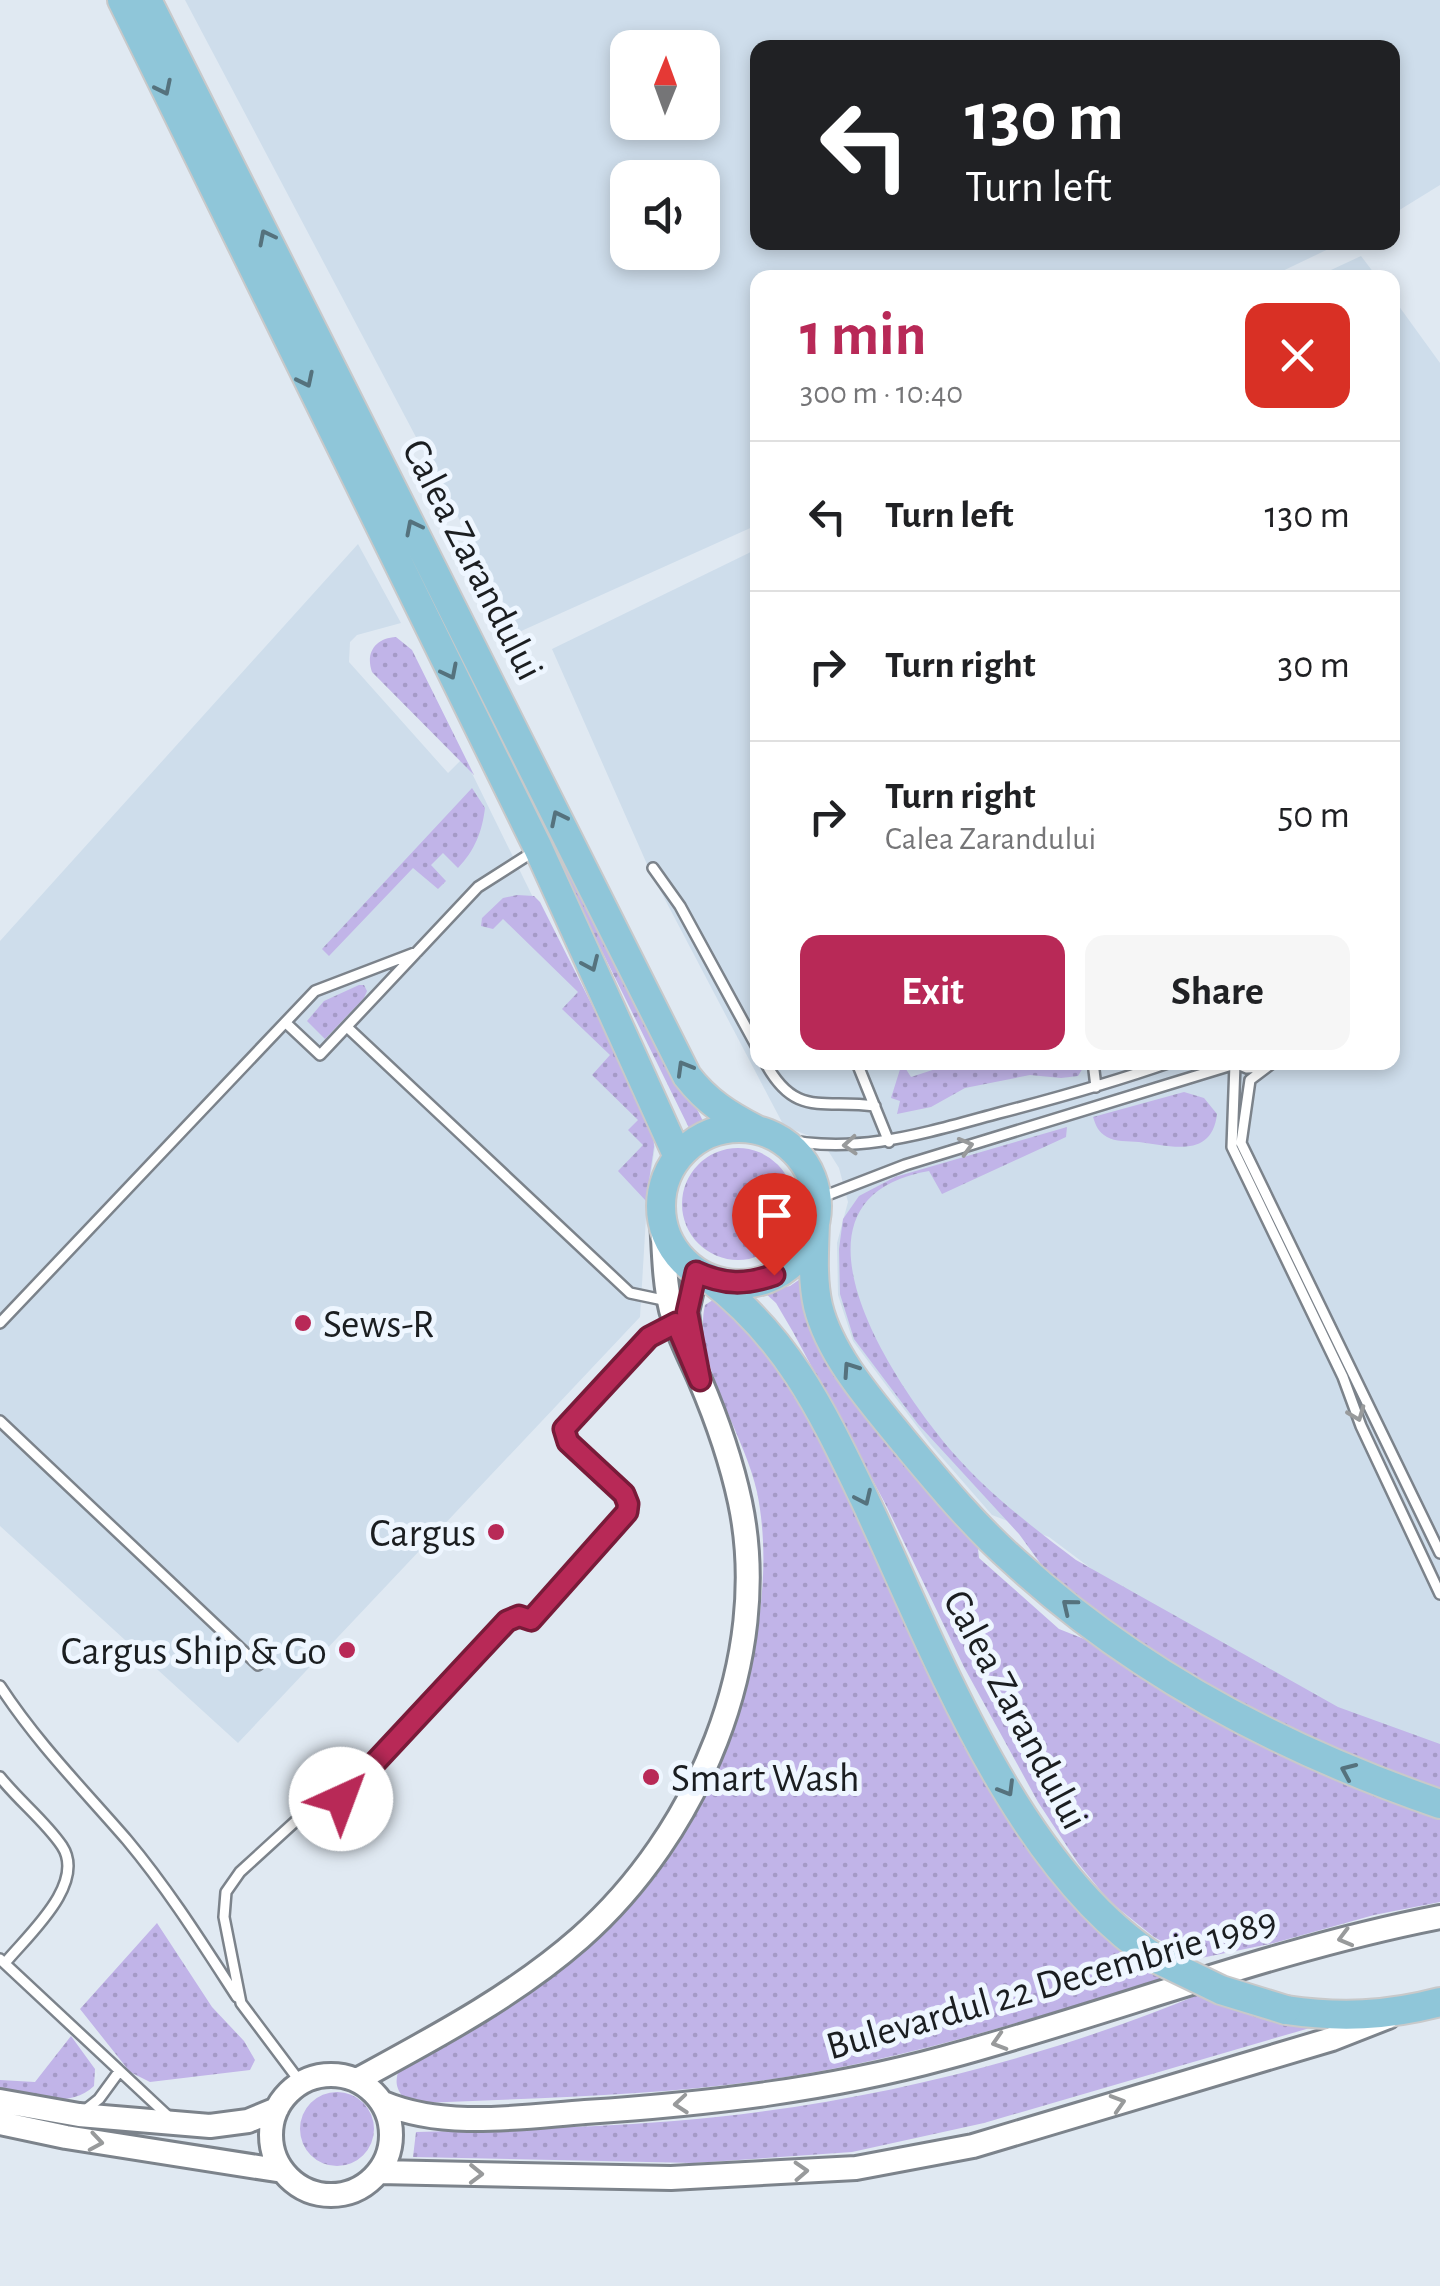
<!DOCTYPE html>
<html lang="en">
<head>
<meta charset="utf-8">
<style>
	body { margin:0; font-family:"Alegreya Sans",sans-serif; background:#f6f6f6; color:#202124; height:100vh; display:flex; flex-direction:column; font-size:38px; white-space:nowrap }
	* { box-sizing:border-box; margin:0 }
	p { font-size:32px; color:#757577 }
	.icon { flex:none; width:55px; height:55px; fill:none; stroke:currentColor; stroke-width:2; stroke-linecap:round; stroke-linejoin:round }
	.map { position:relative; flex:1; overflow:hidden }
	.details { position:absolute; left:750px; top:270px; width:650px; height:800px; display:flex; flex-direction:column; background:#fff; border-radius:20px; box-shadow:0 5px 15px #0003 }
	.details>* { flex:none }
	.top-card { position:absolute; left:750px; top:40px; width:650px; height:210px; border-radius:20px; box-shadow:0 5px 15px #0003; background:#202124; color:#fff; overflow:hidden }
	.needle { width:65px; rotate:1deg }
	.controls { position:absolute; left:610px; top:30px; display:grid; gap:20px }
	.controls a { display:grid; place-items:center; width:110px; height:110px; border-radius:20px; background:#fff; box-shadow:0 5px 15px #0003; font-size:50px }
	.pin { position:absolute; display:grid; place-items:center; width:85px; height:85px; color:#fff; margin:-102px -42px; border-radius:50% 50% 50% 0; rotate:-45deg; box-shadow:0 0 10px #0007 }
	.pin .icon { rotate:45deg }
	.me { position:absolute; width:110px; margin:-55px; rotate:43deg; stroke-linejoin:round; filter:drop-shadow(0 0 8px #0008) }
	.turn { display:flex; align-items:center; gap:35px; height:210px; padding:0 50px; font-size:45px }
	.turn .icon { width:130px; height:130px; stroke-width:2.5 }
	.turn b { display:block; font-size:70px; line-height:85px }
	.round { display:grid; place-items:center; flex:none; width:105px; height:105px; border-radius:20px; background:#f6f6f6 }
	.head { display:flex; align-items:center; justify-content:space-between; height:170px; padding:0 50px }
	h1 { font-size:60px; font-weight:600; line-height:75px; color:#b82957 }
	.primary-button { display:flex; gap:20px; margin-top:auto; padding:20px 50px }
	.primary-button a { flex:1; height:115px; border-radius:20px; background:#b82957; color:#fff; font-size:40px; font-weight:600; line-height:115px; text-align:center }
	.primary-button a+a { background:#f6f6f6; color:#202124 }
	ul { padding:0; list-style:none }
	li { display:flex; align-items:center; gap:30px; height:150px; padding:0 50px; border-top:2px solid #e0e0e0 }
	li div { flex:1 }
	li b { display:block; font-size:38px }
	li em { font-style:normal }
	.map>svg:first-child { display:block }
</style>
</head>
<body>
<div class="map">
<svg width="1440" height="2286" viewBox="0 0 1440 2286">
	<defs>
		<pattern id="grass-dots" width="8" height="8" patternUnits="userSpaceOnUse" patternTransform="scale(2.5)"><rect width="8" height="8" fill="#c1b4e8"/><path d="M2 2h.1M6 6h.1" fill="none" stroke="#a59ac7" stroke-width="1.8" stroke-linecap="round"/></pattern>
	</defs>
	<rect width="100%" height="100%" fill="#e0e9f2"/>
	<!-- built -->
	<path fill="#ceddeb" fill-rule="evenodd" d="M185,0H1440V185L1393,214L1392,48H758V242L1341,243L1270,277L758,278L757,525L519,632ZM628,48H702V122H628ZM628,178H702V252H628Z
		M1361,256L1377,277H1316Z
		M1393,298L1440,363V1762L1165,1624L1049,1537L992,1515L931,1445L853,1341L838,1295L837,1243L848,1202L839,1168L822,1141L784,1126L650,871L552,649L757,549L758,1062H1392Z
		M358,544L401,623L357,635L350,642L349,662L448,773L464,757L655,1146L647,1201L640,1317L238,1743L0,1526V941Z"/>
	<!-- grass -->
	<path fill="url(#grass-dots)" d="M270,277L363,443L706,1127L692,1134Z
		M396,637L412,650L474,775L372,672C365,652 376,638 396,637Z
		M472,788L485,808C482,832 475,850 458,868L443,853L431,865L446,881L438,889L413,868L329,956L322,949Z
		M517,895L534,896L540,902L653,1126L654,1147L646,1201L618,1171L643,1145L628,1130L638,1120L592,1075L610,1055L562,1009L578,992L503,919L493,929L481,926L482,918L503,898Z
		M359,985H364L367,991L364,998L325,1039L307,1021L324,1001Z
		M902,1063L911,1077L954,1063H1086L1078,1076L1061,1078L1030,1075L965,1088L931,1107L897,1114L900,1101L891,1098Z
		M1184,1092L1204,1098L1217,1114C1212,1159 1171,1146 1139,1142C1128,1141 1115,1142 1107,1137C1098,1132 1096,1126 1093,1117Z
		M1067,1127L1066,1137L942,1194L929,1171C767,1199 897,1389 955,1455C989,1494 1035,1529 1076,1560L1338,1707L1440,1744V1802L1242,1714L1064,1596L1019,1534L918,1424L854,1339L840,1294L839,1249L843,1219L859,1196L895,1177Z
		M682 1204a56 56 0 1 1 112 0a56 56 0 1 1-112 0Z
		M809,1273L806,1294L977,1540L979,1558L1059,1629L1102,1646L1440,1812V1902L1374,1915L1274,1943L1201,1958L1180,1951L1154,1937L1109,1901L1078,1863L1038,1802L964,1667L886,1505L793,1332L776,1303L764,1292L790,1286Z
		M716,1298L778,1349L932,1657L1120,1947L1165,1978C1036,2017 906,2060 773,2079C657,2096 539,2098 422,2103L406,2101C395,2088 394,2081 401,2065C468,2022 541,1983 603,1932C713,1842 786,1631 757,1492C745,1434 692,1362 705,1305Z
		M157,1923L212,2007L244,2041L255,2060L250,2070L150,2082L130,2072L80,2009Z
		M1205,1992L1327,2023L984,2123L852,2152L694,2163L413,2157L416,2132C502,2129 589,2128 674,2121C856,2106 1037,2062 1205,1992Z
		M71,2036L95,2069L94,2086C70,2109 30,2097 0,2095V2080L35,2082Z
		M300 2129a37 37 0 1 1 74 0a37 37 0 1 1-74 0Z"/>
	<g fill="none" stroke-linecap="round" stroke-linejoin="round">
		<!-- lane casing -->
		<g stroke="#7c838b" stroke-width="14">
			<path id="lane" d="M653,868L680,906L758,1049
				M286,1023L320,1055L478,887L536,850
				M347,1027L630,1293L668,1301
				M765,1062C795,1118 822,1099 875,1106
				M1093,1062L1096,1087
				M1233,1062L1247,1068L1264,1067
				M857,1063L889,1142
				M1271,1064L1250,1080L1241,1143L1440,1553
				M778,1138C855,1156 925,1133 999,1113C1057,1098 1114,1082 1171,1062
				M817,1199L905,1165L1235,1064L1232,1147L1343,1377L1361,1426L1440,1594
				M0,1323L315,991L417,952
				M0,1421L258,1665
				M0,1686C38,1744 82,1788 127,1840C168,1889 202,1943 237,1997
				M0,1777C19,1801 45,1821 62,1846C87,1884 27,1936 5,1963
				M0,1959L168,2116
				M301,2083L241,2003L224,1917L226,1892L240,1872L310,1808L326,1807L341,1799L507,1621L519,1617L531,1620L627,1512L628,1503L624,1495L567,1442L564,1429L649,1337L673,1325
				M84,2111L99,2099L118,2073"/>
		</g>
		<!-- secondary casing -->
		<g stroke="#7c838b" stroke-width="28">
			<path id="secondary" d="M690,1337L687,1312L696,1272
				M271 2135a60 60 0 1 1 120 0a60 60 0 1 1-120 0Z
				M357,2080C434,2038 514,1996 580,1938C697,1835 773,1658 740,1502C731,1460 717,1420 700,1380C690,1357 678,1334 671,1310C664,1281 664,1250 662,1220
				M0,2101L79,2115L210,2126L248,2121L277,2109
				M383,2103C445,2129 519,2117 585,2112C706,2104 827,2090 944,2058C1111,2013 1271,1950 1440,1917
				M0,2123L66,2137L283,2171
				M379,2172L671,2178L856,2168L973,2146L1332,2039L1388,2017"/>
		</g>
		<!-- primary casing -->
		<g stroke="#c8c9ca" stroke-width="32">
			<path id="primary" d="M122,0L538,848L678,1157
				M147,0L687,1076C707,1102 728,1115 757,1130
				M661 1206a78 78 0 1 1 156 0a78 78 0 1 1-156 0Z
				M815,1223C814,1250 812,1279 818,1306C830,1355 871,1401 902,1439C938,1482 973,1525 1015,1562C1136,1673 1286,1751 1440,1804
				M709,1278C788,1338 822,1411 864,1498C934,1647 1015,1868 1157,1959
				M1286,2010C1340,2018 1387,2016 1440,2002"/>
		</g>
		<!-- lane -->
		<use href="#lane" stroke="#fff" stroke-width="9"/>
		<!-- secondary -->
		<use href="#secondary" stroke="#fff" stroke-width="22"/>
		<!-- primary -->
		<use href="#primary" stroke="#8fc6d9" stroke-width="28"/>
		<!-- primary-bridge casing -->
		<g stroke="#c8c9ca" stroke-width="32" stroke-linecap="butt">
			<path id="primary-bridge" d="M1157,1959L1221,1990L1286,2010"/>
		</g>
		<!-- primary-bridge -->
		<use href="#primary-bridge" stroke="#8fc6d9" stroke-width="28"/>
	</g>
	<!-- one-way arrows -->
	<defs><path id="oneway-chevron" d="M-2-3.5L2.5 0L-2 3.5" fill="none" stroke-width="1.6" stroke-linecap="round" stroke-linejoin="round" transform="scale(2.5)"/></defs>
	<g stroke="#55727d">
		<use href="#oneway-chevron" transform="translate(164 88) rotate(64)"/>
		<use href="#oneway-chevron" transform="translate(266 237) rotate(-117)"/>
		<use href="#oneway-chevron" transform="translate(306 380) rotate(64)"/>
		<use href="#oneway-chevron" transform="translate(413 527) rotate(-117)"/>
		<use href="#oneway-chevron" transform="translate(450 672) rotate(63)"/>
		<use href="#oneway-chevron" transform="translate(558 818) rotate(-116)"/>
		<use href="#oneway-chevron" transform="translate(591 964) rotate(66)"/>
		<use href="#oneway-chevron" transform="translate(684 1068) rotate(-120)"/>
		<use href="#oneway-chevron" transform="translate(850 1369) rotate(-124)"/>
		<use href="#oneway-chevron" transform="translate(864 1498) rotate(65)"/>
		<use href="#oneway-chevron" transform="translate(1069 1606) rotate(-141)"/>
		<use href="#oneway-chevron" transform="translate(1348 1771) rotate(-156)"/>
		<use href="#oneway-chevron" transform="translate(1007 1789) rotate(59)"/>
	</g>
	<g stroke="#989a9b">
		<use href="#oneway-chevron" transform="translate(850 1145) rotate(176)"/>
		<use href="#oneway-chevron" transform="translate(966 1146) rotate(-16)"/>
		<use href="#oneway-chevron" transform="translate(1357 1414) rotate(69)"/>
		<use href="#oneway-chevron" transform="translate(1345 1938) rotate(165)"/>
		<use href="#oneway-chevron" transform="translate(999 2042) rotate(163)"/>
		<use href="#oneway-chevron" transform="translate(1118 2103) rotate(-17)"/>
		<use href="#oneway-chevron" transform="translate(681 2104) rotate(175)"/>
		<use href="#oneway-chevron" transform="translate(96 2142) rotate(9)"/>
		<use href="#oneway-chevron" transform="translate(801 2171) rotate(-3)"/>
		<use href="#oneway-chevron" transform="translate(476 2174) rotate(1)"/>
	</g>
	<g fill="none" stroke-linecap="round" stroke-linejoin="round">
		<!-- route casing -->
		<g stroke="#781b39" stroke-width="25">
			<path id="route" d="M341,1799L507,1621L519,1616L531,1620L627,1512L628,1504L624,1494L568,1442L564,1429L649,1337L676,1323L700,1380L687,1312L696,1272C724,1285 746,1285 774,1275"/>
		</g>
		<!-- route -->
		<use href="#route" stroke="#b82957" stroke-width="18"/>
	</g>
	<!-- markers -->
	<g fill="#b82957" stroke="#eef6ff" stroke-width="4">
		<circle cx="303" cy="1323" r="10"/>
		<circle cx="496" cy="1532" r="10"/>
		<circle cx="347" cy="1650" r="10"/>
		<circle cx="651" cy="1777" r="10"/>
	</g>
	<g text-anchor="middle" stroke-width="10" stroke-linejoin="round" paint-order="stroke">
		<!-- street labels -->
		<g font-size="40" fill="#1b1e21" stroke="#eef6ff">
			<text transform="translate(474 559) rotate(63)" y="14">Calea Zarandului</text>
			<text transform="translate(1017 1709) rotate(62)" y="14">Calea Zarandului</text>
			<text transform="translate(1051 1982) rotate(-16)" y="14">Bulevardul 22 Decembrie 1989</text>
		</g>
		<!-- poi labels -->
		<g font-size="40" fill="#1b1e21" stroke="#eef6ff" text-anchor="start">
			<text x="323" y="1337">Sews-R</text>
			<text x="476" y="1546" text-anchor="end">Cargus</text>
			<text x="327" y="1664" text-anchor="end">Cargus Ship &amp; Go</text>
			<text x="671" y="1791">Smart Wash</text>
		</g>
	</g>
</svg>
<div class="controls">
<a><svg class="needle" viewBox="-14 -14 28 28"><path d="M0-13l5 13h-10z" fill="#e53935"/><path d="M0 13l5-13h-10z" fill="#757577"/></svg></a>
<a><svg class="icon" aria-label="sound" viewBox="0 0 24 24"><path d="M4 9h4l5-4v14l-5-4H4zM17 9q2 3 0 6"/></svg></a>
</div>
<div class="pin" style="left:774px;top:1275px;background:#d93025"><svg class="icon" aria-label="arrive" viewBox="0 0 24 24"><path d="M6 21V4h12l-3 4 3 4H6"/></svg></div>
<svg class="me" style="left:341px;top:1799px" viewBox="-20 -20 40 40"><circle r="19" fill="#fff"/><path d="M0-13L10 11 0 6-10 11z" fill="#b82957"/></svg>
<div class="top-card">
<div class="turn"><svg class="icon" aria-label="left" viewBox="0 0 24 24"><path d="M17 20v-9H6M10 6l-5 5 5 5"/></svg><div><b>130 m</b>Turn left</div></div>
</div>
<section class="details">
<div class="head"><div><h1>1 min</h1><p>300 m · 10:40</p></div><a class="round" style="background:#d93025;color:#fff"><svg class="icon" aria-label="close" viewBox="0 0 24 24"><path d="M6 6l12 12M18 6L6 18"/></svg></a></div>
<ul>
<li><svg class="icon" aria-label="left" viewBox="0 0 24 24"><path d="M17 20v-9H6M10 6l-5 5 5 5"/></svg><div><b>Turn left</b></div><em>130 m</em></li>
<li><svg class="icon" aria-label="right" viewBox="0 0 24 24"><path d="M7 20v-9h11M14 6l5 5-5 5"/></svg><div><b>Turn right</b></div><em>30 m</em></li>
<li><svg class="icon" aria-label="right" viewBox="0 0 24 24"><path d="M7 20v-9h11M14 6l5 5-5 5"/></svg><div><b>Turn right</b><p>Calea Zarandului</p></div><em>50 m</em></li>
</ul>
<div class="primary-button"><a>Exit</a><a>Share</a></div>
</section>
</div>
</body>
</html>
